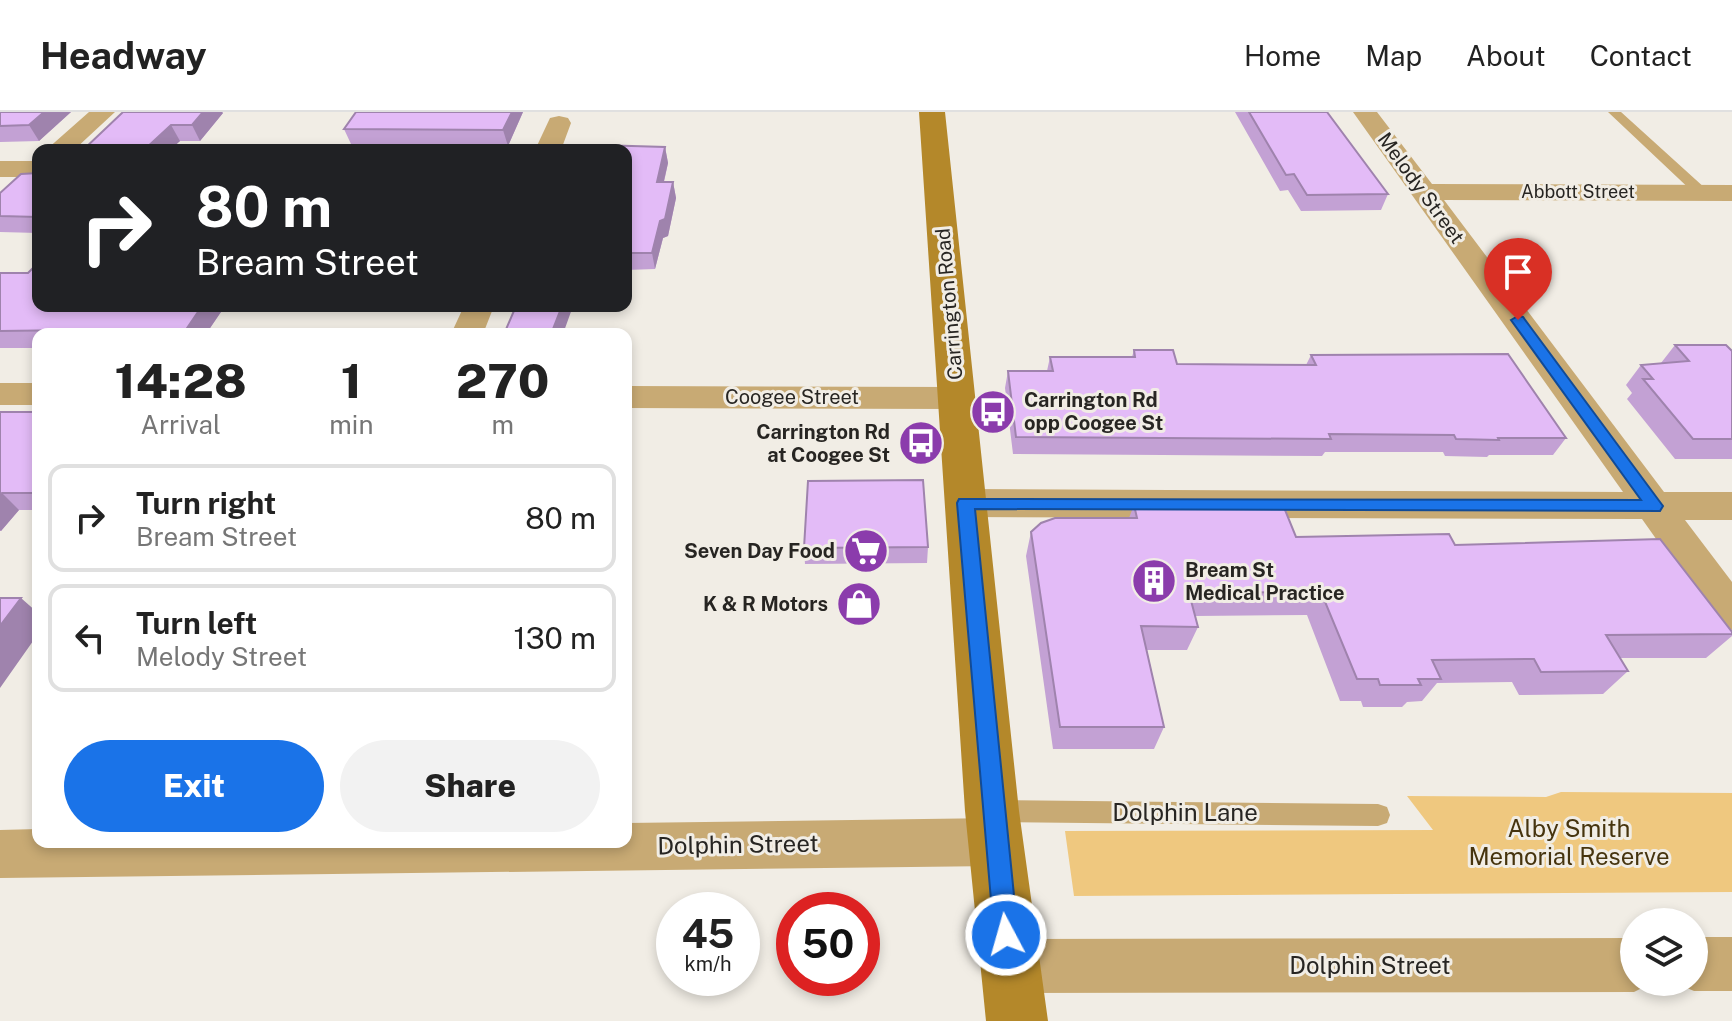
<!DOCTYPE html>
<html lang="en">
<head>
<meta charset="utf-8">
<style>
	body { margin:0; font-family:"Public Sans",sans-serif; background:#f2f2f2; color:#222; height:100vh; display:flex; flex-direction:column; font-size:30px; white-space:nowrap }
	* { box-sizing:border-box; margin:0 }
	p { font-size:26px; color:#767676 }
	.icon { flex:none; width:44px; height:44px; fill:none; stroke:currentColor; stroke-width:2; stroke-linecap:round; stroke-linejoin:round }
	.map { position:relative; flex:1; overflow:hidden }
	.details { position:absolute; left:32px; top:216px; width:600px; height:520px; display:flex; flex-direction:column; background:#fff; border-radius:16px; box-shadow:0 4px 12px #0003 }
	.details>* { flex:none }
	.banner { position:absolute; left:32px; top:32px; width:600px; height:168px; border-radius:16px; box-shadow:0 4px 12px #0003; background:#202124; color:#fff; overflow:hidden }
	.fabs { position:absolute; left:1620px; top:796px; display:grid; gap:16px }
	.fabs a { display:grid; place-items:center; width:88px; height:88px; border-radius:50%; background:#fff; box-shadow:0 4px 12px #0003; font-size:40px }
	.speed { position:absolute; left:656px; top:780px; display:flex; gap:16px; font-size:40px; font-weight:700; text-align:center }
	.speed>* { display:grid; place-content:center; width:104px; height:104px; border-radius:50%; background:#fff; box-shadow:0 4px 12px #0003; line-height:1 }
	.speed small { font-size:20px; font-weight:400 }
	.speed .limit { border:12px solid #d22; background:#fff; color:#111 }
	.pin { position:absolute; display:grid; place-items:center; width:68px; height:68px; color:#fff; margin:-82px -34px; border-radius:50% 50% 50% 0; rotate:-45deg; box-shadow:0 0 8px #0007 }
	.pin .icon { rotate:45deg }
	.me { position:absolute; width:88px; margin:-44px; rotate:354deg; stroke-linejoin:round; filter:drop-shadow(0 0 6px #0008) }
	.turn { display:flex; align-items:center; gap:28px; height:168px; padding:0 32px; font-size:36px }
	.turn .icon { width:104px; height:104px; stroke-width:2.5 }
	.turn b { display:block; font-size:56px; line-height:68px }
	.eta { display:flex; justify-content:space-evenly; align-items:center; height:136px; text-align:center }
	.eta b { font-size:48px; font-weight:800; line-height:56px }
	.primary-button { display:flex; gap:16px; margin-top:auto; padding:16px 32px }
	.primary-button a { flex:1; height:92px; border-radius:48px; background:#1a73e8; color:#fff; font-size:32px; font-weight:800; line-height:92px; text-align:center }
	.primary-button a+a { background:#f2f2f2; color:#222 }
	ul { padding:0; list-style:none }
	li { display:flex; align-items:center; gap:24px; height:108px; margin:0 16px 12px; padding:0 16px; border:4px solid #e0e0e0; border-radius:16px }
	li div { flex:1 }
	li b { display:block; font-size:30px }
	li em { font-style:normal }
	header { display:flex; align-items:center; gap:48px; box-sizing:border-box; height:112px; padding:0 40px; background:#fff; border-bottom:2px solid #e0e0e0 }
	header strong { font-size:38px }
	nav { display:flex; gap:44px; margin-inline-start:auto; font-size:28px }
	.map>svg:first-child { display:block }
</style>
</head>
<body>
<header>
<strong>Headway</strong>
<nav><a>Home</a><a>Map</a><a>About</a><a>Contact</a></nav>
</header>
<div class="map">
<svg width="1732" height="909" viewBox="0 0 1732 909">
	<rect width="100%" height="100%" fill="#f1ede5"/>
	<!-- green -->
	<path fill="#efc87f" d="M1561,680L1732,681V780L1074,784L1065,719L1433,718L1407,684L1546,685Z"/>
	<g fill="none" stroke-linecap="round" stroke-linejoin="round">
		<!-- service -->
		<path fill="#c8aa74" fill-rule="evenodd" d="M1608,0H1621L1706,77V83H1696Z
			M992,688L1378,692L1387,695L1390,703L1387,711L1378,714L992,710L983,707L980,699L983,691Z"/>
		<!-- minor -->
		<path fill="#c8aa74" fill-rule="evenodd" d="M89,0H115L74,38H46Z
			M1353,0H1377L1432,72L1732,73V89L1444,88L1664,380H1732V408H1685L1732,470V518L1717,513L1642,407L965,405L952,401L946,391L952,381L965,377L1623,380Z
			M559,4L568,6L571,11L561,38H535L550,6Z
			M0,49H38V65H0Z
			M464,194H494L483,222H451Z
			M0,271H38V293H0Z
			M626,274L957,275L969,278L974,286L969,294L957,297L626,296Z
			M996,706L1014,713L1021,730L1014,747L996,754L0,766V718L38,717V730H626V711Z
			M1694,825H1732V879H1694L1675,871L1694,870Z
			M1634,826V870H1654L1634,880L1010,881L991,873L983,854L991,835L1010,827Z"/>
		<!-- secondary -->
		<path fill="#b4882a" fill-rule="evenodd" d="M919,0H945L1019,699L1048,909H986L965,699Z"/>
	</g>
	<!-- wall -->
	<path fill="#c3a1d4" d="M0,0H71L39,29L0,30Z
		M123,0H222L223,1L200,29H180L170,38H83Z
		M523,0L508,34L351,32L344,17Z
		M1235,0H1327L1388,82L1381,98L1301,99L1288,78L1280,79Z
		M665,35L668,51L664,70H673L676,86L668,124L663,126L655,157L626,158V38Z
		M38,61V121L0,120V81Z
		M0,161H28L38,194H225L206,222H38V236H0Z
		M1675,233L1732,239V347H1675L1627,287L1632,281L1626,273L1641,253L1661,251Z
		M1134,238L1177,252L1306,253L1311,243L1566,326L1553,343H1489L1487,345L1445,344L1443,340H1325L1322,344L1013,342L1005,276L1008,259H1047L1050,245H1132Z
		M0,300H38V398H19L1,419H0Z
		M1134,393L1296,425L1455,433L1732,520V524L1706,546H1620L1628,559L1603,582L1519,583L1512,570L1437,571L1422,589L1407,590L1402,595H1363L1361,589H1340L1307,503L1195,504L1198,515L1187,538H1147L1164,615L1154,637H1053L1026,444L1031,420L1129,406Z
		M928,435L927,451L805,452L804,436Z"/>
	<!-- shaded-wall -->
	<path fill="#9f83ad" d="M44,0H71L39,29L29,13Z
		M203,0H222L223,1L200,29L192,13Z
		M512,0H523L508,34L503,18Z
		M171,13L180,29L170,38H144Z
		M665,35L668,51L660,86L657,70Z
		M673,70L676,86L668,124L663,126L655,157L652,141L660,109Z
		M202,194H225L206,222H183Z
		M562,194H573L563,222H551Z
		M2,381L19,398L1,419L0,418V383Z
		M21,486L38,501V522L0,576V514Z"/>
	<!-- building -->
	<path fill="#e3bbf7" stroke="#9f83ad" stroke-width="2" d="M0,0H44L29,13L0,14Z
		M123,0H203L192,13H171L144,38H83Z
		M356,0H512L503,18L344,17Z
		M1249,0H1327L1388,82L1307,83L1294,62L1286,63Z
		M598,33L665,35L657,70H673L665,107L660,109L652,141H626V38H596Z
		M38,61V105L0,104V81L21,62Z
		M38,151V194H202L183,222H146L150,217L0,219V161H28Z
		M516,194H562L551,222H504Z
		M1675,233H1726L1732,239V327H1693L1643,267H1653L1641,253L1689,249Z
		M1134,238H1173L1177,252L1316,253L1311,243L1508,242L1566,326H1498L1499,328L1456,327L1454,323L1329,322L1331,327L1016,325L1008,259H1053L1050,245H1135Z
		M0,300H38V381H2L0,383Z
		M923,368L928,435L804,436L808,369Z
		M1134,393H1283L1296,425L1449,422L1455,433L1660,427L1732,520V522L1606,523L1628,559L1541,560L1534,547L1432,548L1441,567H1418L1421,573H1380L1378,567H1357L1321,480L1189,481L1198,515L1141,514L1164,615H1060L1031,420L1041,411L1055,406H1137Z
		M0,486H21L0,514Z"/>
	<!-- route -->
	<path fill="#1a73e8" stroke="#114b97" stroke-width="2" d="M1518,204L1523,205L1660,390L1663,394L1660,399L975,397L1018,823L1015,831L1006,835L998,831L994,823L957,391L959,387L1641,388L1511,208Z"/>
	<!-- icons -->
	<defs>
		<g id="bus-disc" transform="scale(2.3)"><circle r="9.5" fill="#8b3cac" stroke="#f1ede5"/><path d="M-5-6H5V4H4V6H2V4H-2V6H-4V4H-5ZM-3.5-4V0h7V-4ZM-3.5 1.2v1.5H-2V1.2ZM2 1.2v1.5H3.5V1.2Z" fill="#fff"/></g>
		<g id="supermarket-disc" transform="scale(2.3)"><circle r="9.5" fill="#8b3cac" stroke="#f1ede5"/><path d="M-6-5.5h2.5l.6 2H6L4.5 2H-2.5L-4.4-4H-6ZM-1.5 3.2a1.3 1.3 0 1 0 .1 0ZM3 3.2a1.3 1.3 0 1 0 .1 0Z" fill="#fff"/></g>
		<g id="building-disc" transform="scale(2.3)"><circle r="9.5" fill="#8b3cac" stroke="#f1ede5"/><path d="M-4-6H4V6H1V3H-1V6H-4ZM-2.5-4.3h1.7v1.8h-1.7ZM.8-4.3h1.7v1.8H.8ZM-2.5-1h1.7V.8h-1.7ZM.8-1h1.7V.8H.8Z" fill="#fff"/></g>
		<g id="shop-disc" transform="scale(2.3)"><circle r="9.5" fill="#8b3cac" stroke="#f1ede5"/><path d="M-5-2.5h2.3a2.7 3.5 0 0 1 5.4 0H5L5.5 6h-11ZM-1.5-2.5h3a1.5 2.3 0 0 0-3 0Z" fill="#fff"/></g>
	</defs>
	<g fill-rule="evenodd">
		<use href="#bus-disc" x="993" y="300"/>
		<use href="#bus-disc" x="921" y="331"/>
		<use href="#supermarket-disc" x="866" y="439"/>
		<use href="#building-disc" x="1154" y="469"/>
		<use href="#shop-disc" x="859" y="492"/>
	</g>
	<g text-anchor="middle" stroke-width="6" stroke-linejoin="round" paint-order="stroke">
		<!-- far-street labels -->
		<g font-size="18" fill="#272522" stroke="#f1ede5">
			<text x="1578" y="86">Abbott Street</text>
		</g>
		<!-- street labels -->
		<g font-size="20" fill="#272522" stroke="#f1ede5">
			<text transform="translate(1421 76) rotate(54)" y="7">Melody Street</text>
			<text transform="translate(949 192) rotate(-95)" y="7">Carrington Road</text>
			<text x="792" y="292">Coogee Street</text>
		</g>
		<!-- poi labels -->
		<g font-size="20" font-weight="bold" fill="#272522" stroke="#f1ede5" text-anchor="end">
			<text x="1024" y="295" text-anchor="start">Carrington Rd<tspan x="1024" dy="23">opp Coogee St</tspan></text>
			<text x="890" y="327">Carrington Rd<tspan x="890" dy="23">at Coogee St</tspan></text>
			<text x="835" y="446">Seven Day Food</text>
			<text x="1185" y="465" text-anchor="start">Bream St<tspan x="1185" dy="23">Medical Practice</tspan></text>
			<text x="828" y="499">K &amp; R Motors</text>
		</g>
		<!-- near-street labels -->
		<g font-size="24" fill="#272522" stroke="#f1ede5">
			<text x="1185" y="709">Dolphin Lane</text>
			<text transform="translate(738 733) rotate(-1)" y="8">Dolphin Street</text>
			<text x="1370" y="862">Dolphin Street</text>
		</g>
		<!-- near-park labels -->
		<g font-size="24" fill="#46340e" stroke="#f1ede5">
			<text x="1569" y="725">Alby Smith<tspan x="1569" dy="28">Memorial Reserve</tspan></text>
		</g>
	</g>
</svg>
<div class="fabs">
<a><svg class="icon" aria-label="layers" viewBox="0 0 24 24"><path d="M12 4l9 5-9 5-9-5zM3 14l9 5 9-5"/></svg></a>
</div>
<div class="speed"><div>45<small>km/h</small></div><div class="limit">50</div></div>
<div class="pin" style="left:1518px;top:208px;background:#d93025"><svg class="icon" aria-label="arrive" viewBox="0 0 24 24"><path d="M6 21V4h12l-3 4 3 4H6"/></svg></div>
<svg class="me" style="left:1006px;top:823px" viewBox="-20 -20 40 40"><circle r="17" fill="#1a73e8" stroke="#fff" stroke-width="3"/><path d="M0-11L8 9 0 5-8 9z" fill="#fff"/></svg>
<div class="banner">
<div class="turn"><svg class="icon" aria-label="right" viewBox="0 0 24 24"><path d="M7 20v-9h11M14 6l5 5-5 5"/></svg><div><b>80 m</b>Bream Street</div></div>
</div>
<section class="details">
<div class="eta">
<div><b>14:28</b><p>Arrival</p></div>
<div><b>1</b><p>min</p></div>
<div><b>270</b><p>m</p></div>
</div>
<ul>
<li><svg class="icon" aria-label="right" viewBox="0 0 24 24"><path d="M7 20v-9h11M14 6l5 5-5 5"/></svg><div><b>Turn right</b><p>Bream Street</p></div><em>80 m</em></li>
<li><svg class="icon" aria-label="left" viewBox="0 0 24 24"><path d="M17 20v-9H6M10 6l-5 5 5 5"/></svg><div><b>Turn left</b><p>Melody Street</p></div><em>130 m</em></li>
</ul>
<div class="primary-button"><a>Exit</a><a>Share</a></div>
</section>
</div>
</body>
</html>
